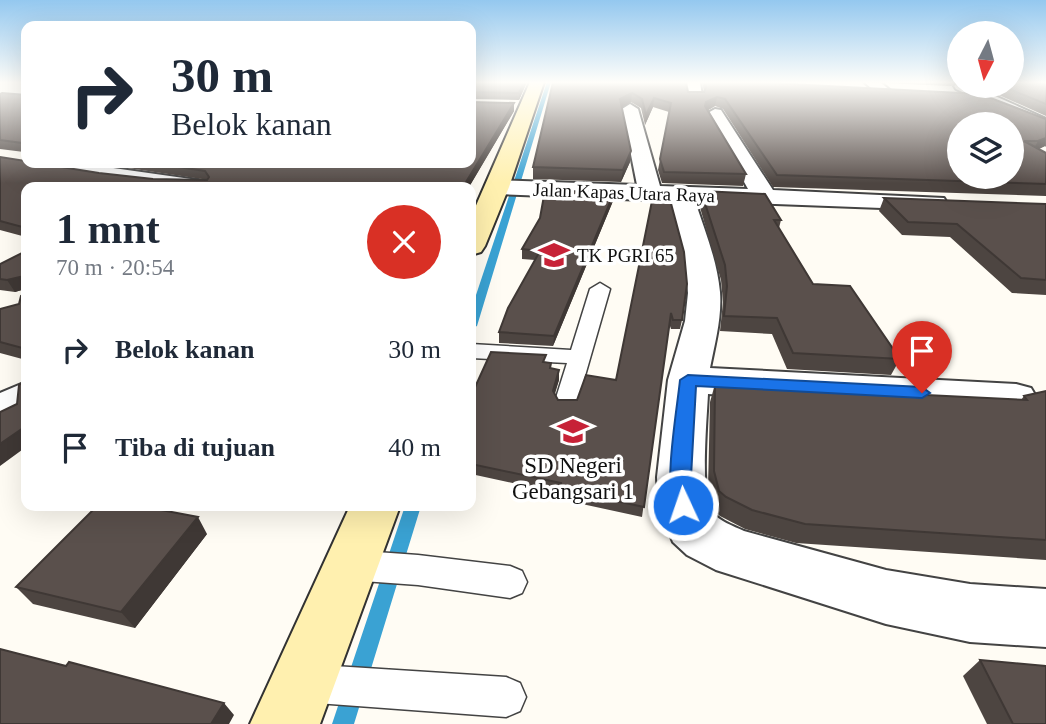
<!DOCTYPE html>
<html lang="id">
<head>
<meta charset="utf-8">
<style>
	body { margin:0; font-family:"Times New Roman",serif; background:#f2f2f3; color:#1f2937; height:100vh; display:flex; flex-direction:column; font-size:26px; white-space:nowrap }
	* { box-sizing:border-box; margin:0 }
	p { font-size:23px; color:#747a83 }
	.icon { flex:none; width:38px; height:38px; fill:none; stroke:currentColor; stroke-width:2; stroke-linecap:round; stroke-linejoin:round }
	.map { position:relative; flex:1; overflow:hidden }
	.sheet { position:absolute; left:21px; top:182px; width:455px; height:329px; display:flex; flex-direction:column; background:#fff; border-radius:14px; box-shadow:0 7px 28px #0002 }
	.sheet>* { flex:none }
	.top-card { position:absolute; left:21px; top:21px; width:455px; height:147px; border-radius:14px; box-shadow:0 7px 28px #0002; background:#fff; color:#1f2937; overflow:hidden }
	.needle { width:46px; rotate:186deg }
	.controls { position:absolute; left:947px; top:21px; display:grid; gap:14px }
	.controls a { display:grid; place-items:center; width:77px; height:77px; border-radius:50%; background:#fff; box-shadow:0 7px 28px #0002; font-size:35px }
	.pin { position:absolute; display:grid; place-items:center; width:60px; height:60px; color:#fff; margin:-72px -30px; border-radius:50% 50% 50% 0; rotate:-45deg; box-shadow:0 0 7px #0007 }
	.pin .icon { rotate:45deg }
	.me { position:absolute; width:77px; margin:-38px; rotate:357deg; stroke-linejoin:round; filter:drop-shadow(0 0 5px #0008) }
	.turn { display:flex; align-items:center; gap:24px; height:147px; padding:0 35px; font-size:32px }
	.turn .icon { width:91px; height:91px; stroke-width:2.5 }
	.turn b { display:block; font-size:49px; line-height:60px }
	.round { display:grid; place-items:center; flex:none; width:74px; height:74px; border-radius:37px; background:#f2f2f3 }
	.headline { display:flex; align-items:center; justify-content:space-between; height:119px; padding:0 35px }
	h1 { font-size:42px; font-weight:600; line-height:52px }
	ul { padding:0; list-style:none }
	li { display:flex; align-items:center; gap:21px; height:98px; padding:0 35px }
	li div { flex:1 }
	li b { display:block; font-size:26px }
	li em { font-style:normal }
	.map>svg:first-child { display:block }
</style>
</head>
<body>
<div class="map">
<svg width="1046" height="724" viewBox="0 0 1046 724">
	<rect width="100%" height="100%" fill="#fffcf4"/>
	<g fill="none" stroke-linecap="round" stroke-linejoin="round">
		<!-- stream -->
		<path fill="#3aa2d3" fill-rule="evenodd" d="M547,82H551L477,326L471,329V310Z
			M405,506H421L354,724H332Z"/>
		<!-- lane casing -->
		<g stroke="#434343" stroke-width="3">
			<path id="lane" d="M600,283L610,289L576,407L567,409L558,407L555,401L567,363L471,358V344L571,350L590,289Z
				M349,550L418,555L510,566L522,571L527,582L522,593L510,598L418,585L349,580L337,575L332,565L337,555Z
				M303,664L506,677L520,683L526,697L520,711L506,717L303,702L289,697L284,683L289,669Z"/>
		</g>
		<!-- street casing -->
		<g stroke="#434343" stroke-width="4">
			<path id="street" d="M686,82H700L702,96L700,99H688Z
				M864,82H880L891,91L888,94H878Z
				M959,82V86H973L1046,119V131L956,89L954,86Z
				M630,104L638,109L660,186L748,189L706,114L715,109L721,110L773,190L944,198L947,203L944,208L935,210L695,201C705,231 717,260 720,292C722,317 715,343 710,368L1016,384L1031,388L1037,398L1031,408L1016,412L708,394C707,416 700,496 711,511C719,521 733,526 744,531L886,570L970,584L1046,589V647L970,642L886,624L716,570L687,555L673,542L658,505L657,477L668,380L685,321L688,293L685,260L670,201L497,194L489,192L485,187L489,182L497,180L637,185L622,109Z
				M26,160V163H78L198,180L206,182L210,187H153L35,169L27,168L24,163Z
				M26,382V416L15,423L0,428V393Z"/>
		</g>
		<!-- secondary casing -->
		<g stroke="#323232" stroke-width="4">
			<path id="secondary" d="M530,82H544L509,187L485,246L481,252L471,255V217Z
				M350,506H400L320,724H250Z"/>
		</g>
		<!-- lane -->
		<use href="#lane" fill="#fff" fill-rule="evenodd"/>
		<!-- street -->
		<use href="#street" fill="#fff" fill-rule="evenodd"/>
		<!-- secondary -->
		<use href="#secondary" fill="#fff0af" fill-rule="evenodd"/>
	</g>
	<!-- wall -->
	<path fill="#4d4541" d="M471,82H527L519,100L471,99Z
		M553,82L688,92H704L702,82H752L1046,119V147L1045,146L1039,149L1046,153V196L773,187L723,109L715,106L708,110L746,174L743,186L662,183L658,170L669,112L653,107L645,125L641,108L631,102L622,107L631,151L630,162L621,182L533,179V167Z
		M862,82H956L951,86Z
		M1046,82V116L979,86H1012Z
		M0,94L26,95V156L24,152L0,149Z
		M514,103V111L469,187H26V237L0,230V157L99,173L153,179H202L94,163H471Z
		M701,191L781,220L779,228L813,284L900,359L891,375L787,369L772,334L720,331L723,302L721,280L699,204Z
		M614,193L613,201L553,346L499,343V332L535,260L522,259V249Z
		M653,196L682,320L680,329H671L669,323L642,517L559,499V493L471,474V396L546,363L551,369L559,370V380L555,394L558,400H577L616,380Z
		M884,198L1046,204V295L1012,293L950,237L902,235L879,211Z
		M26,251V291L25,289L15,292L0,290V264Z
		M26,293V360L0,353V309L19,304Z
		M715,384L807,389L808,384L926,395L1021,400L1024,396L1046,391V560L796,543L745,529L720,516L713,510L708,489L710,402Z
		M207,534L135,628L33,604L16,587Z
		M980,660L1046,724H987L963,676Z"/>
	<!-- shaded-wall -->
	<path fill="#3f3835" d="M524,82H527L519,100V93Z
		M632,93L631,102L620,108V99Z
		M717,97L715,106L705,112L706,102Z
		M654,98L653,107L645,125L646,115Z
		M514,103V111L469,187H463Z
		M1046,138L1045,146L1032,152L1038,141Z
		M631,151L630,162L621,182L623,170Z
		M614,193L613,201L553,346L554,336Z
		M474,245L475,257L471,262V249Z
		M20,277L21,282L25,289L15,292L7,280Z
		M559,370V380L552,400L553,391Z
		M26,426V447L0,466V444Z
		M198,517L207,534L135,628L121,612Z
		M224,703L234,715L229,724H211Z"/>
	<!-- building -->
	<path fill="#5a504c" stroke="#3f3835" stroke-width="2" fill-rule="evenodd" d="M471,82H524L519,93L471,92Z
		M553,82H686L688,92H704L706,87L705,82H752L980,94L1046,119V138L1038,141H1024L1046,153V184L777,175L725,99L717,97L706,102L705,106L746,174L664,172L660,159L671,103L654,98L646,115L642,99L632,93L620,99L631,151L623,170L533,167ZM959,124H1012V177H959Z
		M1012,82H1046V104L1002,86H1012Z
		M2,93L26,95V151H24L22,143L0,140V94Z
		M471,102L514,103L463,187H26V228L0,221V157L26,161V163H36L99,173L153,179L207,180L209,177L205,171L152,163H471Z
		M545,190L614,193L554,336L499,332L508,308L540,251L522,249L540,218Z
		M701,191L765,194L781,220H774L813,284L850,286L900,359L793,353L777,318L724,316L727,286L725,265Z
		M653,196H669L684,252L687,284L682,320H673L671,313L644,507L560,489L561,483L471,464V396L491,352L546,355L543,362L551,363L550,368L559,370L553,391L558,400H577L586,375L616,380Z
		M884,198L1046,204V280L1021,278L957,224L908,222Z
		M26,251V283L21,282L20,277L7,280L0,279V264Z
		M26,293V349L0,342V309L19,304L21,296Z
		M26,380V426L0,444V412L17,404L19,385Z
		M715,384L811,389L808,384L923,391L926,395L1027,400L1024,396L1046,391V540L805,524L752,510L726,497L719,491L714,471Z
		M97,506H140L198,517L121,612L16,587Z
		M0,649L66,666L69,662L224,703L211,724H0Z
		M980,660L1046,666V724H1013Z"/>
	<!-- sky -->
	<linearGradient id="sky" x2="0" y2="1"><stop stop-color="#94c8ef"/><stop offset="0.45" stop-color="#fffefa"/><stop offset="1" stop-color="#fffefa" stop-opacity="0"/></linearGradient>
	<rect width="1046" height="183" fill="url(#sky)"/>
	<!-- route -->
	<path fill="#1a73e8" stroke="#114b97" stroke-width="2" d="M688,375L922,387L930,393L922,398L696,386L691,477L693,505L690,511L683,513L675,511C663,487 677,410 680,380Z"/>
	<!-- icons -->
	<defs>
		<g id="school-bare" transform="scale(2.415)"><path d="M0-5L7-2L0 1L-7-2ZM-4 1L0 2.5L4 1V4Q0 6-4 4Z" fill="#c72237" stroke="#fff" stroke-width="2.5" paint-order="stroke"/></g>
	</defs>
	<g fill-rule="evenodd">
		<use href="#school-bare" x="554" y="255"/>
		<use href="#school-bare" x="573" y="431"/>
	</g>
	<g text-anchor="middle" stroke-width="7" stroke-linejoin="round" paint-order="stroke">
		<!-- far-street labels -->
		<g font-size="19" fill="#101010" stroke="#fff">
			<text transform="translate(624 192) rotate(2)" y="7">Jalan Kapas Utara Raya</text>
		</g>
		<!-- far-poi labels -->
		<g font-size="19" fill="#101010" stroke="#fff" text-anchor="start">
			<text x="577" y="262">TK PGRI 65</text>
		</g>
		<!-- poi labels -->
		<g font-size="23" fill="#101010" stroke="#fff">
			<text x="573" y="473">SD Negeri<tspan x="573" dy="26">Gebangsari 1</tspan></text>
		</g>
	</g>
</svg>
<div class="controls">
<a><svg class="needle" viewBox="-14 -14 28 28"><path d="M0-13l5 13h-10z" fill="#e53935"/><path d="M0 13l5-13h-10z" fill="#747a83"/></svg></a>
<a><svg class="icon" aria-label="layers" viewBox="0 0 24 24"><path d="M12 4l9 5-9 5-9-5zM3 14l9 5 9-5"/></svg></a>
</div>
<div class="pin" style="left:922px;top:393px;background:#d93025"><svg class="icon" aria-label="arrive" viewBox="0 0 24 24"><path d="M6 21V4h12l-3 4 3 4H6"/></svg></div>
<svg class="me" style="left:683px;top:505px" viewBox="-20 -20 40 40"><circle r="17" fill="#1a73e8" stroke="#fff" stroke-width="3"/><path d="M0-11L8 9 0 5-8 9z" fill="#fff"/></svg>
<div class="top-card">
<div class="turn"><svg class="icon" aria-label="right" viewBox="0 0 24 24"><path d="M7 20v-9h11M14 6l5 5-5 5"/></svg><div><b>30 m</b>Belok kanan</div></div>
</div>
<section class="sheet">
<div class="headline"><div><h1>1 mnt</h1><p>70 m · 20:54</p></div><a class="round" style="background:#d93025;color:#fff"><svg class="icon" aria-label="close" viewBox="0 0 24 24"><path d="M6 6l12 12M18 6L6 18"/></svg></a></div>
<ul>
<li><svg class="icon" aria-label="right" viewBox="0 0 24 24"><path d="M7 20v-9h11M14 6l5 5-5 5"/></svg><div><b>Belok kanan</b></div><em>30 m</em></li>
<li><svg class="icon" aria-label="arrive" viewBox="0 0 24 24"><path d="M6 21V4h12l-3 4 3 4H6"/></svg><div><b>Tiba di tujuan</b></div><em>40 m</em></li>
</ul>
</section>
</div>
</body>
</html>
